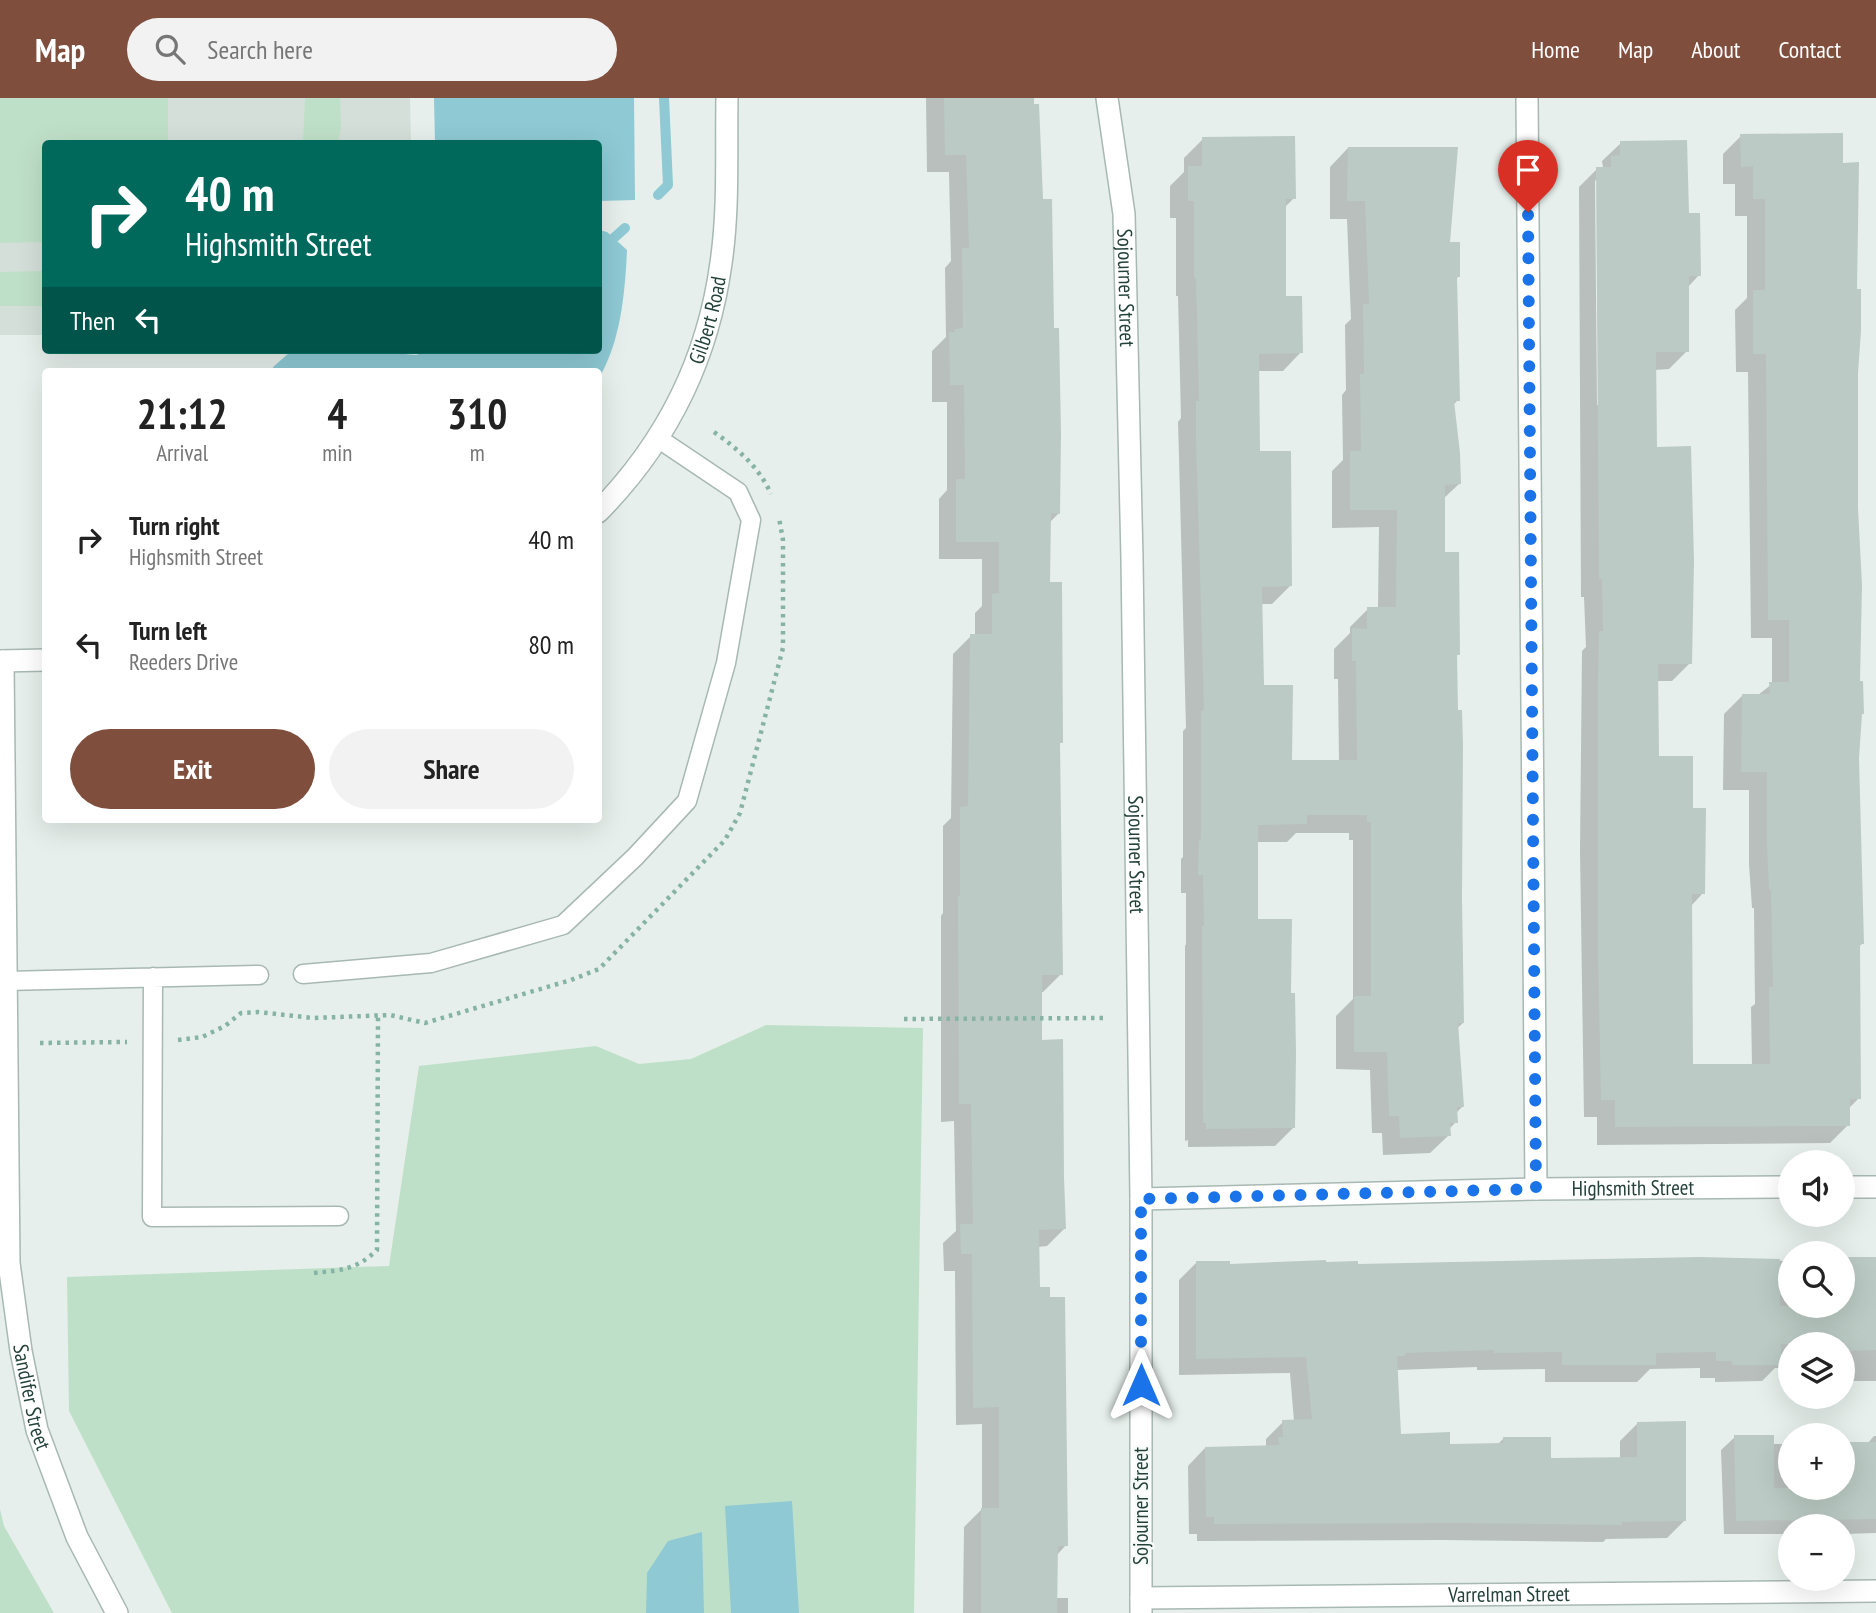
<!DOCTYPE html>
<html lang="en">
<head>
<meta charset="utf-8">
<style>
	body { margin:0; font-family:"PT Sans Narrow",sans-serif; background:#f2f2f2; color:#222; height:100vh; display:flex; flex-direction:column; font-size:26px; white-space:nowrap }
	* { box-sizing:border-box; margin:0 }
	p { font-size:23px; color:#767676 }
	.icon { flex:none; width:38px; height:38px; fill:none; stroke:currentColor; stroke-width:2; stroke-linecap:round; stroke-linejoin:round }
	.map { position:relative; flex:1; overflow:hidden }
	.sheet { position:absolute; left:42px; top:270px; width:560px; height:455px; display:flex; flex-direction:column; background:#fff; border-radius:7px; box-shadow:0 7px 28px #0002 }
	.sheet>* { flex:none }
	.guide { position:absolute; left:42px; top:42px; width:560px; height:214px; border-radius:7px; box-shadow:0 7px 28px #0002; background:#00695c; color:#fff; overflow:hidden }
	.fabs { position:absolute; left:1778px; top:1052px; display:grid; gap:14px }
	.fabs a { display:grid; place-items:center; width:77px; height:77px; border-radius:50%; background:#fff; box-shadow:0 7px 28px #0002; font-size:35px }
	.pin { position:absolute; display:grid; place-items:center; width:60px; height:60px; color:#fff; margin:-72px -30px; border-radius:50% 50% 50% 0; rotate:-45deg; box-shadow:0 0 7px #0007 }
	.pin .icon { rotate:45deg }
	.me { position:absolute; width:77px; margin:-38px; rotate:0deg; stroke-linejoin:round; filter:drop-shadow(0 0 5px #0008) }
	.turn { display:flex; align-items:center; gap:24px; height:147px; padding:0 28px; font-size:32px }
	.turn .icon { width:91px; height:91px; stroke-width:2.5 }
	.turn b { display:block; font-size:49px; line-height:60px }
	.then { display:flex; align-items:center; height:66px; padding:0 28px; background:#0003; gap:14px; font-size:26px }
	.eta { display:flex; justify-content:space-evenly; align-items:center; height:119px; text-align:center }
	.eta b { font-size:42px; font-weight:600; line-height:49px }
	.action { display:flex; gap:14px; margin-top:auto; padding:14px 28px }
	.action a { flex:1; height:80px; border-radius:42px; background:#804e3d; color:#fff; font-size:28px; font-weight:600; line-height:80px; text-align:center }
	.action a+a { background:#f2f2f2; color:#222 }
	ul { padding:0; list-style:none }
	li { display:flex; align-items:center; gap:21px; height:105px; padding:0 28px }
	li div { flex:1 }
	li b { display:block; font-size:26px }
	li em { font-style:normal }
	header { display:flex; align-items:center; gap:42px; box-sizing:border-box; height:98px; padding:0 35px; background:#804e3d; color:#fff }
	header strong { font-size:33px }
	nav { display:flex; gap:38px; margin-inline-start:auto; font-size:24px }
	.search { width:490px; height:63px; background:#f2f2f2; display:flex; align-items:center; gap:18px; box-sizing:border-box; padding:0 24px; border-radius:38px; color:#767676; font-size:26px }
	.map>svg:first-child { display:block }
</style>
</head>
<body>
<header>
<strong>Map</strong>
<div class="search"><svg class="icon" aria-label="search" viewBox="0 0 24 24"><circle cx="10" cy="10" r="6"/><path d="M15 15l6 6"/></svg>Search here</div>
<nav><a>Home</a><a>Map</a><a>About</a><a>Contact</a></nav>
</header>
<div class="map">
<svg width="1876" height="1515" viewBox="0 0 1876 1515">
	<rect width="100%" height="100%" fill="#e6efeb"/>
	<!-- built -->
	<path fill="#d4dfda" d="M0,0H410L411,45L46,46L45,237H0Z"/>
	<!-- green -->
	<path fill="#bfe0c8" d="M0,0H168V45L46,46L45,144L0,145Z
		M305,0H340L341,30L338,45H303Z
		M45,173V208H0V174Z
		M766,927L923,930L914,1515H172L69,1313L67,1179L389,1168L419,968L596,948L639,966L691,961Z
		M0,1411L4,1428L54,1515H0Z"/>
	<!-- water -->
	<path fill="#8ec9d4" d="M434,0H634L635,102L599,103L598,46L435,45Z
		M599,132L607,134L627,152C625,194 621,243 599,280L598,273H273V269L289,255L310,252H355L416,257L432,252H598Z
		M792,1403L799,1515H731L725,1408Z
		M702,1434L704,1515H646L647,1475L668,1443Z"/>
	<!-- shadow -->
	<path fill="#0003" fill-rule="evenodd" d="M926,0H1032L1059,415L1049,425L1048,486L1061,644L1058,648L1061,876L1043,894H1041V944L1065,1130L1047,1148L1038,1149L1039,1191L1066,1447L1056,1458V1500H1068V1515H963L964,1429L982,1411V1326L956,1327L955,1173H944L943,1145L956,1133L954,1023L941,1024V818L943,815V728L951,720L953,556L971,538H975V515L982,508V461H939V401L947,392V304H932V253L946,239L945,170L951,163L949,74H927Z
		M1741,38L1856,275L1860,617L1858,660L1862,846L1858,849L1859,1000L1848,1011V1027L1830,1045L1597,1047V1019H1584L1580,753L1582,553L1586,549L1584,499H1581L1579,89L1597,71L1603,69L1602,63L1621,45L1687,116L1699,177L1687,190V253L1669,271L1654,272L1655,350L1690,565L1672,583H1656L1657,660L1691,711L1703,795L1691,808V968H1752L1751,909L1755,906L1754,810H1752L1749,766V692H1723L1724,616L1742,598L1758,597L1772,586V540H1751L1748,274H1736L1735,212L1747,200V118H1735V86H1723V56ZM1598,79L1600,307H1597L1595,83Z
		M1203,41L1294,100L1284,110L1285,200L1301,254L1283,273H1257L1259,355L1291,487L1272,506H1260L1262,589L1290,664H1339L1338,581H1334V551L1350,535V529L1368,511H1378L1379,429L1332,430V373L1343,362L1342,297L1346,292L1345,227L1351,221L1347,121H1330V69L1348,50L1448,146L1459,178L1455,182L1458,302L1453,307L1459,386L1443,401V456L1458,556L1455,560L1463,925L1456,931L1463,1008L1456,1015V1024L1449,1031V1037L1430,1055L1383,1057L1382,1035H1372L1370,972L1336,971V918L1353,901V742H1349V735H1296L1287,744H1256V823L1293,1030L1275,1048L1188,1049V1042L1185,1043V848L1186,846V795H1181V761L1183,759V633L1186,630L1179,359L1178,324L1181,320L1178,198H1176V120H1170V88L1184,74V60Z
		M1876,1159V1283H1853V1269H1843V1246H1790V1270H1775L1762,1283L1715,1284V1280H1700V1270L1650,1271L1637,1284H1545V1271L1477,1272V1269L1396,1272L1400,1337L1448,1348L1497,1347L1503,1341L1550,1362L1620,1361V1343L1637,1326L1684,1423L1667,1440L1606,1441L1603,1444L1443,1442L1197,1443V1436H1189L1188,1368L1205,1350L1266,1349V1341L1283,1324L1294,1323L1290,1275L1179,1277V1182L1196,1165L1229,1168L1324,1166L1357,1168L1700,1161L1790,1163V1208H1843V1160Z
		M1874,1338H1876V1435L1843,1436V1428H1790V1436H1724L1721,1352L1735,1339L1773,1346H1790V1390H1843V1346H1867Z"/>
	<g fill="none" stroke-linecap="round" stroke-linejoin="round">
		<!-- stream -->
		<path stroke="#8ec9d4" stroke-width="10" d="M658,97L668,87L664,0
			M598,154L625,130"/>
	</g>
	<!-- building -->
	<path fill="#bbcac4" d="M944,0H1034V6H1039L1043,101H1052L1054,230H1059L1061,336L1060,416L1051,415L1050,484H1062L1063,645H1060L1063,877H1042V942L1063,941L1064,1080L1066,1131L1039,1132L1040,1189H1050V1199H1065L1068,1448H1058L1057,1515H981V1410H999V1309L973,1310L972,1156H961L960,1126H973L971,1006H959L958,798H960V709L968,708L970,536H992V496L999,495V444H956V381H965L964,287H950L949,234H955V231L963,230L962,150H969L966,57H945Z
		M1843,35V65L1859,64L1857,191H1861V233L1858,275V410L1862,487L1860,583H1863L1864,616H1862L1859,660L1864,846H1860L1861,1001H1850V1028L1615,1029V1002H1601L1598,856V584L1599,533H1603L1602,481H1599L1596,69H1611V58L1620,57V43L1687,42L1689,115H1700L1701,178H1689V254H1656L1657,349L1691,348L1694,463L1692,566H1658L1659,658H1693V710H1706L1705,796H1692L1693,966H1770L1769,889H1773L1771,792H1769L1767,747V674H1741L1742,596H1770L1769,584H1789V522H1768L1766,256H1753V192H1765V101H1753V68L1741,69L1740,36Z
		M1295,38L1296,101H1286V198H1302L1303,255L1259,256L1260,353H1291L1292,488L1262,489L1264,587H1293L1292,662H1357L1356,563H1352V530L1367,531V509H1396L1397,412H1350V353H1361L1360,276H1364L1363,206H1369L1365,103H1347L1348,49H1458L1450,144H1460V179H1457L1460,303H1454L1460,355L1461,386L1445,387V454H1459L1460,557H1457L1458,612H1462L1463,646L1462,800L1464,925H1458L1464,1009H1457L1458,1025H1450L1451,1038L1400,1040L1399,1018H1389L1387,954H1354V898H1371V724H1367V717H1307V726L1258,727V821H1292L1291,895H1295L1296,955L1295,1030L1206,1031V1025H1203L1202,828H1204L1203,777H1198L1199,741H1201V613L1204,612L1196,340V303H1199L1196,180H1194V103H1188V68H1202V39Z
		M1700,1159L1780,1161V1208H1843V1159H1876V1252L1843,1253V1246H1781V1267H1732V1263H1716V1254L1656,1255V1267H1562V1254L1494,1255V1252L1405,1255V1258H1397L1401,1336L1450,1334V1346L1503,1345V1339H1551V1360L1637,1359V1324L1686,1323V1423L1622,1424V1427L1461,1425L1214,1426V1419H1206L1205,1349L1279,1347L1278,1339H1283L1282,1322L1312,1321L1306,1259L1196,1261V1163H1230V1166L1326,1162V1164L1358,1163V1166Z
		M1734,1337H1774V1390H1843V1344H1876V1421L1736,1423Z"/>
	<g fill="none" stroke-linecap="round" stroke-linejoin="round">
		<!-- service casing -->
		<g stroke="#a8b8b2" stroke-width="21">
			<path id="service" d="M303,876L431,865L563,827L635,759L687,703L726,565L751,422L738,394L659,341
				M153,879L152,1119L339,1118
				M6,883L259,877"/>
		</g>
		<!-- minor casing -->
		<g stroke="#a8b8b2" stroke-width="24">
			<g id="minor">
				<path id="s1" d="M1107,0L1124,116L1132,461L1141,1101V1515"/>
				<path d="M1527,0L1536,1091"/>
				<path d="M1843,1089H1876"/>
				<path id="s2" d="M1141,1101L1536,1091L1790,1089"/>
				<path id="s3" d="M1141,1500L1876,1493"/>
			</g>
		</g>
		<!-- tertiary casing -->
		<g stroke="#a8b8b2" stroke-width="24">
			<g id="tertiary">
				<path id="s4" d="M598,414C666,345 708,261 721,165C729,111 726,55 727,0"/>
				<path d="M0,563L46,562"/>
				<path id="s5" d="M3,563L9,1165L21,1253L37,1332L77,1439L117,1515"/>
			</g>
		</g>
		<!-- path -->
		<path stroke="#86b3a5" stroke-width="4.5" stroke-dasharray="3.5 5" stroke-linecap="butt" d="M714,334C738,351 759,369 771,396
			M904,921L1106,920
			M178,942L202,939L225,928L241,915L258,914L313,920L390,917L425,925L571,882L599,871L725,742L740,715L783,550V442L779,420
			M40,945L127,944
			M314,1175C342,1172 356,1172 377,1152L378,917"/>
		<!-- service -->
		<use href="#service" stroke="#fff" stroke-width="18"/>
		<!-- minor -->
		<use href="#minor" stroke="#fff" stroke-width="21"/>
		<!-- tertiary -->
		<use href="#tertiary" stroke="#fff" stroke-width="21"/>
	</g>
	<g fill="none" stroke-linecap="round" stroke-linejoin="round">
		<!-- route -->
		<path stroke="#1a73e8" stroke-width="12" stroke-dasharray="0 21.6" d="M1141,1287V1101L1536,1091L1528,114"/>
	</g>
	<g text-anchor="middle" stroke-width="5" stroke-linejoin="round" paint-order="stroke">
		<!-- street labels -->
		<g font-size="21" fill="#24423a" stroke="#f7fbf9">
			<text dy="7" stroke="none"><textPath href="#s1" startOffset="191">Sojourner Street</textPath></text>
			<text dy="7" stroke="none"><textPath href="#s4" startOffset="224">Gilbert Road</textPath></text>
			<text dy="7" stroke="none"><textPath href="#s1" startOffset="758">Sojourner Street</textPath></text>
			<text dy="7" stroke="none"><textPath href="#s2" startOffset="492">Highsmith Street</textPath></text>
			<text dy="7" stroke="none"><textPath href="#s5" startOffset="738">Sandifer Street</textPath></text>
			<text transform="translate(1141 1408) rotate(-90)" y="7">Sojourner Street</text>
			<text dy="7" stroke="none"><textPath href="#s3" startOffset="368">Varrelman Street</textPath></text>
		</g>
	</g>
</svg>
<div class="fabs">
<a><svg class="icon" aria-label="sound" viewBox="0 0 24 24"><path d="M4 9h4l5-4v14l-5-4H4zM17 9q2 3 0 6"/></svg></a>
<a><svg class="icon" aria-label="search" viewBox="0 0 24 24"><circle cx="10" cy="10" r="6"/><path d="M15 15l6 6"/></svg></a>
<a><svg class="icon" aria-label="layers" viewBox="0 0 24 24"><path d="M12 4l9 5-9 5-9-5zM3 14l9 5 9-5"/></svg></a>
<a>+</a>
<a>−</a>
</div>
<div class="pin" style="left:1528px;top:114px;background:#d93025"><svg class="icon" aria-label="arrive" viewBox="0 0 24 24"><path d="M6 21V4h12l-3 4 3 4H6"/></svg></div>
<svg class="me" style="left:1141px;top:1287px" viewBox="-20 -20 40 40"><path d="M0-17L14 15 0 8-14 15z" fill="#1a73e8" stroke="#fff" stroke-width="4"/></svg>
<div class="guide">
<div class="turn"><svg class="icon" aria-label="right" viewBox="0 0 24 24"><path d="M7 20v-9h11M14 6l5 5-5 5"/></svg><div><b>40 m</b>Highsmith Street</div></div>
<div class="then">Then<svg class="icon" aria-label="left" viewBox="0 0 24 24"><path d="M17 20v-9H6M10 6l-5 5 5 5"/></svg></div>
</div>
<section class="sheet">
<div class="eta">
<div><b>21:12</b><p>Arrival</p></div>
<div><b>4</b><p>min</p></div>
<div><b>310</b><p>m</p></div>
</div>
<ul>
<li><svg class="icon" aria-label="right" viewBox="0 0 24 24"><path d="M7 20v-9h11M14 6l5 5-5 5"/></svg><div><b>Turn right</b><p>Highsmith Street</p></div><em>40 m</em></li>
<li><svg class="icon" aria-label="left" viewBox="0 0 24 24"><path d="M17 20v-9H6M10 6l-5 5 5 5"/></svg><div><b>Turn left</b><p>Reeders Drive</p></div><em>80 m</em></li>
</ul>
<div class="action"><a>Exit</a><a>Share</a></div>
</section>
</div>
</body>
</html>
